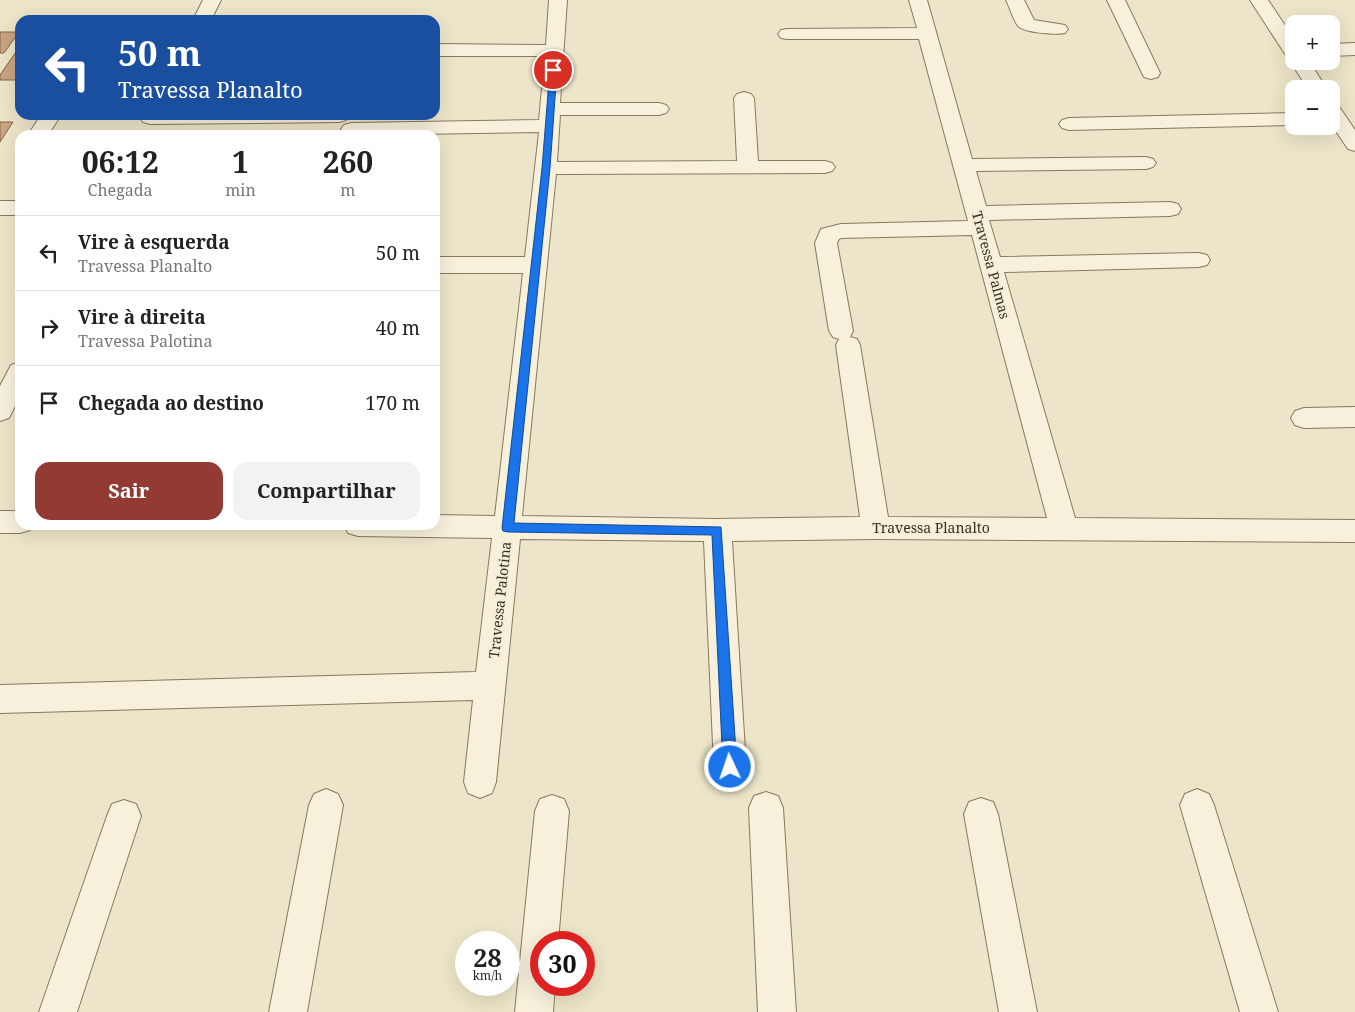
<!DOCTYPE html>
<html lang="pt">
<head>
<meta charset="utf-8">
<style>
	body { margin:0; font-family:"Noto Serif",serif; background:#f2f2f2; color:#222; height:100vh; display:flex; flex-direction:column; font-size:19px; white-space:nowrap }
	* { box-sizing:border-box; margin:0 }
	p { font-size:16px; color:#767676 }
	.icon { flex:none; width:28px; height:28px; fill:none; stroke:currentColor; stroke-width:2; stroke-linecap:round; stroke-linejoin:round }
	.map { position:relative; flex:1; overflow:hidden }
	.sheet { position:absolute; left:15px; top:130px; width:425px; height:400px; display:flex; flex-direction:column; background:#fff; border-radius:15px; box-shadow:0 5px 20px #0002 }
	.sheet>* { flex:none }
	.top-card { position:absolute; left:15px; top:15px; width:425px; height:105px; border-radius:15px; box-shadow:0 5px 20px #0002; background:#1a4fa0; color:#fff; overflow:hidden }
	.controls { position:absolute; left:1285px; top:15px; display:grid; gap:10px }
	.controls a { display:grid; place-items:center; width:55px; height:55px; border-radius:10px; background:#fff; box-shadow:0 5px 20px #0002; font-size:25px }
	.speed { position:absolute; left:455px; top:931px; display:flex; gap:10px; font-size:25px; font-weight:700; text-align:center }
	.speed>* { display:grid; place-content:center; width:65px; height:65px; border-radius:50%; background:#fff; box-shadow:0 5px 20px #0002; line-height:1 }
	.speed small { font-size:12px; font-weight:400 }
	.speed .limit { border:8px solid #d22; background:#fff; color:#111 }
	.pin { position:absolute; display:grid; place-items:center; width:42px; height:42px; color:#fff; margin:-21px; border:2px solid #fff; border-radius:50%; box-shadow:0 1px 5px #0007 }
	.me { position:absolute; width:55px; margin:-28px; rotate:357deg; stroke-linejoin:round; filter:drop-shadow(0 0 4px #0008) }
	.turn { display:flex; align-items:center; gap:18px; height:105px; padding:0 20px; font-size:22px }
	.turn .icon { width:65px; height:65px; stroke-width:2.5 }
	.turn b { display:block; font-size:35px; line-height:42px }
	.eta { display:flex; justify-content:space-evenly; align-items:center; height:85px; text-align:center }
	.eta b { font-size:30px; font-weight:700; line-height:35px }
	.button { display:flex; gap:10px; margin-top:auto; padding:10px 20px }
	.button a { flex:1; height:58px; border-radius:15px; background:#933a32; color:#fff; font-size:20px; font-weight:700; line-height:58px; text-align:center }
	.button a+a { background:#f2f2f2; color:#222 }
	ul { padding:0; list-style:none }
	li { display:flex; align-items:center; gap:15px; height:75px; padding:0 20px; border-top:1px solid #e0e0e0 }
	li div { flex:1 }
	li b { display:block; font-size:19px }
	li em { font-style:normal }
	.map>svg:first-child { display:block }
</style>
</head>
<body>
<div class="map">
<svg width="1355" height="1012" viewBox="0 0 1355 1012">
	<rect width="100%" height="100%" fill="#ece5c9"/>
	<!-- building -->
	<path fill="#c8a581" stroke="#856545" d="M0,32H19L4,53H0Z
		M20,46V80H0V75Z
		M0,122H13L0,142Z"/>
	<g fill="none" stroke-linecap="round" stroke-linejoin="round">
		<!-- minor casing -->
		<g stroke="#88785e" stroke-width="2">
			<path id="minor" d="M203,0H221L211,20H193Z
				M549,0H567L560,103H659L666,105L669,109L666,113L659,115H560L557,162L737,161L734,98L737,94L744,92L751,94L754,98L758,161H825L832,163L835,167L832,171L825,173L556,174L522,516L717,519L860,517L836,345L839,339L833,337L829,331L815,243L821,229L841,224L968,221L919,39H787L781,38L778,34L781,30L787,29L917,28L909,0H927L972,159L1146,157L1153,159L1156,163L1153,167L1146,169L976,171L986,206L1170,202L1178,204L1181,209L1178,214L1170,216L989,220L1000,257L1199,253L1207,255L1210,260L1207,265L1199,267L1004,272L1075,518L1355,520V542L876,539L732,541L746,767L742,778L730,782L718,778L714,767L704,541L520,539L496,782L492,793L480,798L468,793L464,782L473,700L0,713V685L476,672L492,538L358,536L348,533L344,525H435V515L495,516L523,273H435V257H525L539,132L351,135L344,133L341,129L344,125L351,123L539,120L545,56H435V44L546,45ZM972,235L1047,518L888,517L860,345L857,339L850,337L853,331L837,243L839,239L841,238Z
				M1006,0H1024L1034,20L1065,25L1068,29L1065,33C1056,35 1025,33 1018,26C1013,19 1010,8 1006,0Z
				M1107,0H1125L1160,73L1158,77L1151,79L1144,77L1142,73Z
				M1250,0H1268L1294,39V61H1309L1327,89H1308L1290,61L1292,58L1287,57Z
				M1355,43V55L1331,56V44Z
				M1331,103L1338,105L1355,130V151L1348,149L1331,124Z
				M1294,113V125L1069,130L1062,128L1059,124L1062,120L1069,118Z
				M41,115H61L48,135H28Z
				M142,115H348L349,116L346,120L339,122L150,124L143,122L140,118Z
				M0,201H20V215H0Z
				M20,362V396L9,418L0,421V386L11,365Z
				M1355,407V427L1304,428L1295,425L1291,418L1295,411L1304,408Z
				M0,511H20V525H32L30,530L20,533H0Z
				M326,789L338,794L343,805L307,1012H269L309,805L314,794Z
				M1197,789L1209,794L1214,805L1278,1012H1240L1180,805L1185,794Z
				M766,792L778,796L783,808L796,1012H758L749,808L754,796Z
				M552,795L564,799L569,811L558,942H541V985H555L553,1012H515L535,811L540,799Z
				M981,798L993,802L998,814L1037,1012H999L964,814L969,802Z
				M124,800L136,804L141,816L77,1012H39L107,816L112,804Z"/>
		</g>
		<!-- minor -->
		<use href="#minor" fill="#f7f1dc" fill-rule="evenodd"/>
	</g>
	<!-- route -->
	<path fill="#1a73e8" stroke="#114b97" d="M550,68L557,70L550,168L514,523L721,527L737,767L735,772L730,773L725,772L723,767L712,535L508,532L503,531L502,528L542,168Z"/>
	<g text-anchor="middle" stroke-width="4" stroke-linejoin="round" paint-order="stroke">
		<!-- street labels -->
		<g font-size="14" fill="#392f21" stroke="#f4eed8">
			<text transform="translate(991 265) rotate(75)" y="5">Travessa Palmas</text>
			<text x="931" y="533">Travessa Planalto</text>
			<text transform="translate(500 600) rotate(-84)" y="5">Travessa Palotina</text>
		</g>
	</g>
</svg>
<div class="controls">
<a>+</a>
<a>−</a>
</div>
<div class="speed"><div>28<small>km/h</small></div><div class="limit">30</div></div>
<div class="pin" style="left:553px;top:70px;background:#d93025"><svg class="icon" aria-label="arrive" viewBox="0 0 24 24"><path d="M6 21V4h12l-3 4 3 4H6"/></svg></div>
<svg class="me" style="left:730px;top:767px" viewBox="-20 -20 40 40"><circle r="17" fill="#1a73e8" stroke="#fff" stroke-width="3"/><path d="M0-11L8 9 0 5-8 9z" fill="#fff"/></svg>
<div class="top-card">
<div class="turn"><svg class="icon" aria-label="left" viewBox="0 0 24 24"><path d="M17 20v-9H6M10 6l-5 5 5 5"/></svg><div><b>50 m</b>Travessa Planalto</div></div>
</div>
<section class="sheet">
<div class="eta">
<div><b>06:12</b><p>Chegada</p></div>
<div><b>1</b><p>min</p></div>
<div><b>260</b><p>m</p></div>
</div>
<ul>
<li><svg class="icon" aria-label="left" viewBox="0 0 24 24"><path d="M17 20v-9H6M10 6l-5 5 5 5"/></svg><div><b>Vire à esquerda</b><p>Travessa Planalto</p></div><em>50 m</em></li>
<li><svg class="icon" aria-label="right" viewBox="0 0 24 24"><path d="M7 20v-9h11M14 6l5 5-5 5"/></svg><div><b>Vire à direita</b><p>Travessa Palotina</p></div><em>40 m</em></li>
<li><svg class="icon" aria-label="arrive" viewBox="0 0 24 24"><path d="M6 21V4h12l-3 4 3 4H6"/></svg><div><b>Chegada ao destino</b></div><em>170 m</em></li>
</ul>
<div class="button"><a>Sair</a><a>Compartilhar</a></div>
</section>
</div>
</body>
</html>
